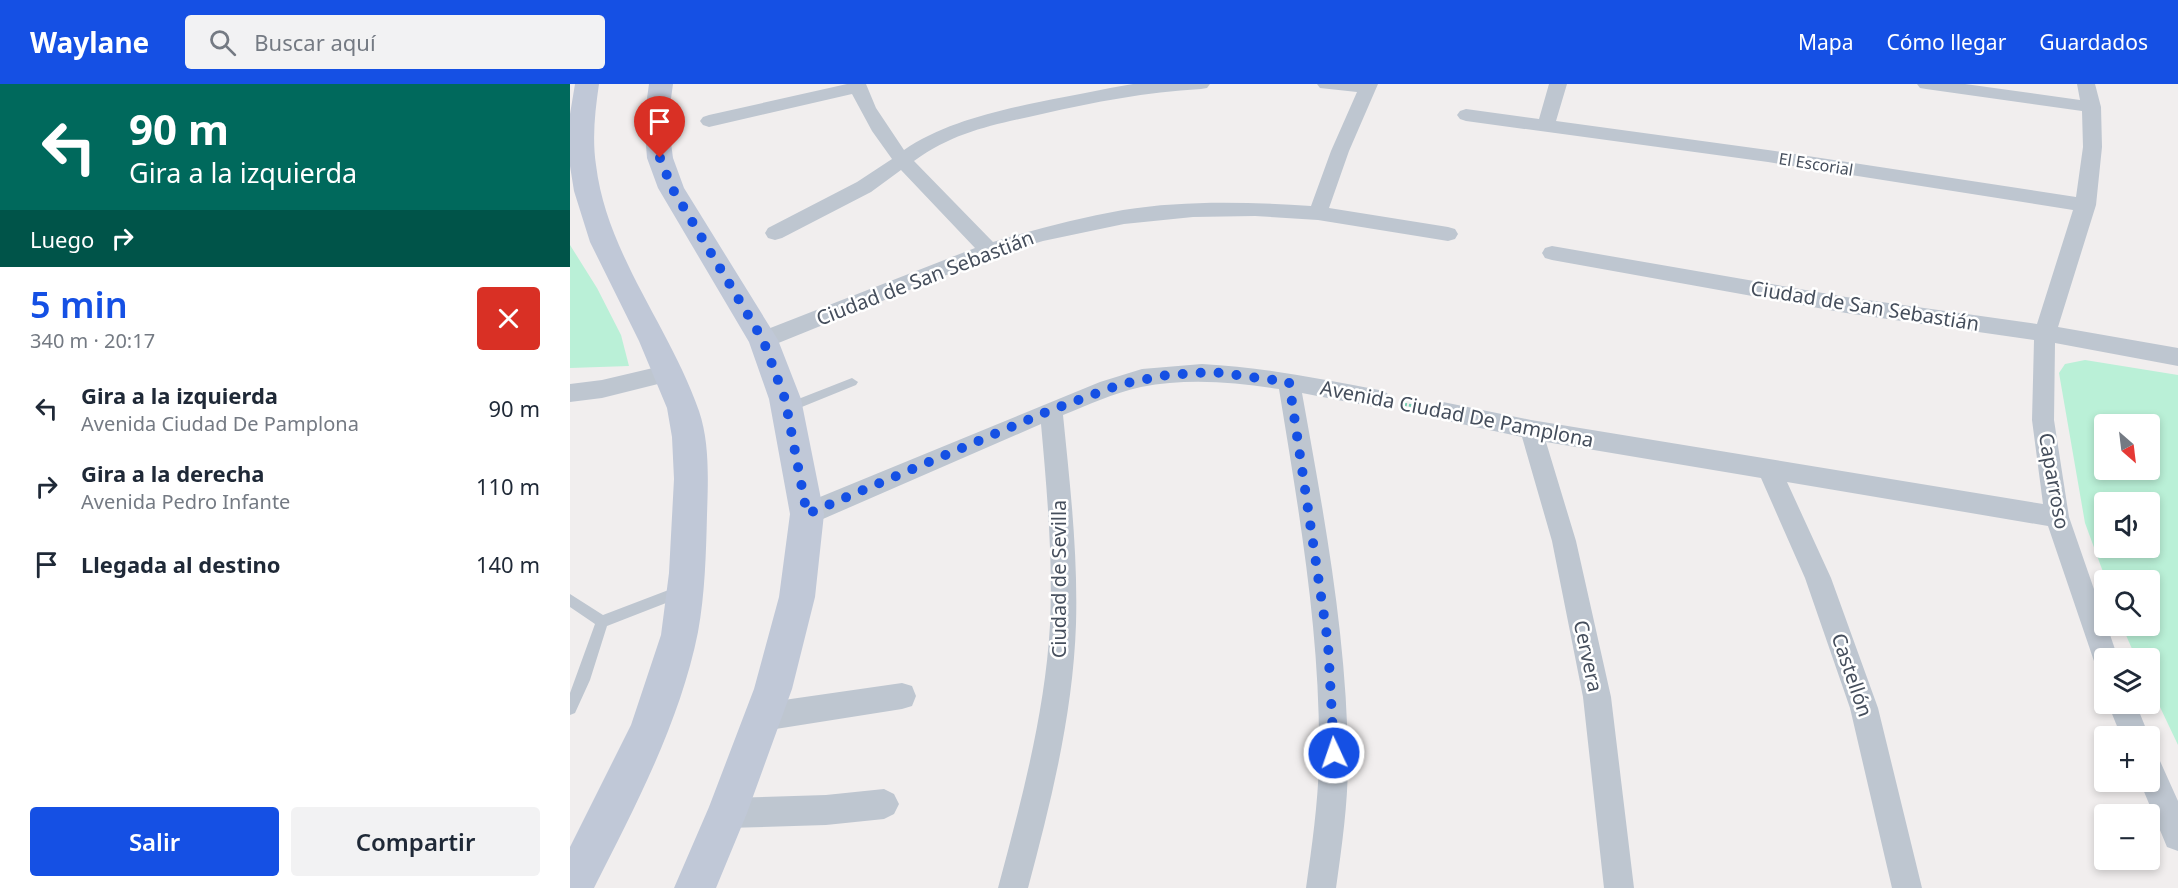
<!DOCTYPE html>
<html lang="es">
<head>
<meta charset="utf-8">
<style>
	body { margin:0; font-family:"Noto Sans",sans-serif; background:#f2f2f3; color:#1f2937; height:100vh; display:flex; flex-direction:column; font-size:22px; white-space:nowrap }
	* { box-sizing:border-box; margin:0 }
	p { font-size:20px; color:#747a83 }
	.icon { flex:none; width:33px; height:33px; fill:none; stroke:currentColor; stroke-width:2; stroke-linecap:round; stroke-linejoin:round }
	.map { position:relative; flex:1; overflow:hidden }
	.side { display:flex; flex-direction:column; background:#fff; width:570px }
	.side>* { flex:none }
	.top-card { background:#00695c; color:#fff; overflow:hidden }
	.needle { width:39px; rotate:152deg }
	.fabs { position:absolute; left:1524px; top:330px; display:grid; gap:12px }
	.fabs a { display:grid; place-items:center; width:66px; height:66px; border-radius:6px; background:#fff; box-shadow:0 3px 9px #0003; font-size:30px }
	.pin { position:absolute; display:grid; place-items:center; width:51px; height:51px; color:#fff; margin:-62px -26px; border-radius:50% 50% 50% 0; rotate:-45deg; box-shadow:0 0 6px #0007 }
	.pin .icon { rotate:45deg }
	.me { position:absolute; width:66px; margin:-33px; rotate:357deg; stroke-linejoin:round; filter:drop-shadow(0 0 4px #0008) }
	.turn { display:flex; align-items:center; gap:21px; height:126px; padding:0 30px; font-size:27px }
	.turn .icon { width:78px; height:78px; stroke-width:2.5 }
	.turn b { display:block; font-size:42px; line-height:51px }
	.then { display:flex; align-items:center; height:57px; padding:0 30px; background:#0003; gap:12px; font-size:22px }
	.round { display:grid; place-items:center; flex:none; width:63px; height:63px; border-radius:6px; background:#f2f2f3 }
	.headline { display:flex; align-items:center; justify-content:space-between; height:102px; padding:0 30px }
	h1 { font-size:36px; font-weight:600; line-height:45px; color:#1550e4 }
	.primary-button { display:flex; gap:12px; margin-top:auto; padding:12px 30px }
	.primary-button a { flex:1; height:69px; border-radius:6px; background:#1550e4; color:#fff; font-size:24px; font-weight:600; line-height:69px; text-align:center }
	.primary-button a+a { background:#f2f2f3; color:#1f2937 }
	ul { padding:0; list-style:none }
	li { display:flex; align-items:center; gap:18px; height:78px; padding:0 30px }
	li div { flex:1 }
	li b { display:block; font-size:22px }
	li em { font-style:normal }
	header { display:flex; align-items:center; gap:36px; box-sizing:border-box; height:84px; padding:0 30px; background:#1550e4; color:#fff }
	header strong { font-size:28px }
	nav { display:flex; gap:33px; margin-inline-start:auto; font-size:21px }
	.search { width:420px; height:54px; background:#f2f2f3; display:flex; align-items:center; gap:15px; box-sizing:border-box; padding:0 21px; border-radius:6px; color:#747a83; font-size:22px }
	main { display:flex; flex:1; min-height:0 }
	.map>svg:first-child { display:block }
</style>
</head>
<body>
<header>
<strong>Waylane</strong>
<div class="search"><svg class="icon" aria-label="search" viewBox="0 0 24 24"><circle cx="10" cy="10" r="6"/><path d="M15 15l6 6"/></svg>Buscar aquí</div>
<nav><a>Mapa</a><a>Cómo llegar</a><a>Guardados</a></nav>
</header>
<main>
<section class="side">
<div class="top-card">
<div class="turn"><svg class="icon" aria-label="left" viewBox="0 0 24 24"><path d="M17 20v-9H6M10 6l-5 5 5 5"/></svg><div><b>90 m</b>Gira a la izquierda</div></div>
<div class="then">Luego<svg class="icon" aria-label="right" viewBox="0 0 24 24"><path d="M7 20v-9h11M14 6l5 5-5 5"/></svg></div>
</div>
<div class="headline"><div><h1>5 min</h1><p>340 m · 20:17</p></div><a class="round" style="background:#d93025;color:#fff"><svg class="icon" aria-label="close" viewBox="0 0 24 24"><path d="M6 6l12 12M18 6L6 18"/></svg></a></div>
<ul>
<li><svg class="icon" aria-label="left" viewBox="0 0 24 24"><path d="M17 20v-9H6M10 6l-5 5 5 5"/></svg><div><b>Gira a la izquierda</b><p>Avenida Ciudad De Pamplona</p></div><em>90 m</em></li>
<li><svg class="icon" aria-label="right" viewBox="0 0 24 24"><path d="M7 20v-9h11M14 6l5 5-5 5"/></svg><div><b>Gira a la derecha</b><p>Avenida Pedro Infante</p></div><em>110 m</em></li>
<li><svg class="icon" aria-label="arrive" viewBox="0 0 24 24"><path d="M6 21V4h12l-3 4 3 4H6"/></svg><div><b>Llegada al destino</b></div><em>140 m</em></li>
</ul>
<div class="primary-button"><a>Salir</a><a>Compartir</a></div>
</section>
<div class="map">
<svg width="1608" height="804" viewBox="0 0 1608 804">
	<rect width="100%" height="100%" fill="#f1eeee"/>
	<!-- green -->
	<path fill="#baf0d7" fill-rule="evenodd" d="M0,161L27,204L51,251L59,282L0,284Z
		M1515,276L1608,291V661L1580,602V574H1566L1552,542H1580V496H1536L1515,439L1489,289L1495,280ZM1534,340H1580V386H1534ZM1534,418H1580V464H1534Z"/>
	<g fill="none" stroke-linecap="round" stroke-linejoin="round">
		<!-- path -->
		<path stroke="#72ceaf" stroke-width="3" stroke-dasharray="4 2" stroke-linecap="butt" d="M833,320L849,323"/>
		<!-- lane -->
		<path fill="#bec6d0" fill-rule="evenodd" d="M282,294L288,298L286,301L217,329L211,324L213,321Z
			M109,502L114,504L115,508L114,512L37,542L20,596L5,629L0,631V609L25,540L0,523V510L33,531Z"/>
		<!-- street -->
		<path fill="#bec6d0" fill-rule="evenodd" d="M277,0H296L306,24L334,66C389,28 475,18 540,4L563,0H640L637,4L631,5C576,8 525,18 472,30C423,41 386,47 344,77L423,158C466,145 509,134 553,126C615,116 678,118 741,122L761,67L787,8L750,4L747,0H808L779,67L759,124L878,143L885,145L888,150L885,155L878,157L748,136L685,132L623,133L554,140L473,157L426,171L201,262L193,264L185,262L182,256L185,250L405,164L331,86L301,108L212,154L205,156L198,154L195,149L198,144L287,98L322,75L302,47L282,10L139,43L133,41L130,37L133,33L139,31Z
			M979,0H997L986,37L1198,66L1506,113L1513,63L1512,27L1356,5L1350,4L1347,0H1395L1510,16L1507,0H1525L1531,23L1532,63L1526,121L1488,243L1608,264V282L1485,259L1484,336L1499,433L1534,534V542H1537L1548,574H1534V587L1526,583L1478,442L1217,398L1261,494L1308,624L1352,804H1322L1280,624L1235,494L1191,394L976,358L1006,457L1041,613L1064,804H1034L1013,613L982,457L952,353L873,336L865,334L862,327L865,320L873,318L961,336L1473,420L1462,336L1464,256L1276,229L982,176L975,174L972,169L975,164L982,162L1276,213L1467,240L1503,126L1198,78L896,37L890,35L887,31L890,27L896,25L969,35Z
			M100,280L108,283L111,289L108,295L32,314L0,318V300L32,296Z
			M632,280C692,283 750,295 809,306L817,309L820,315L817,321L809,324L732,309C754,431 777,553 778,676C778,719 772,762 766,804H736C742,762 748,720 749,677C751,552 729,428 709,305C664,298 617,294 571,303C544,309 518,321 493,331C500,400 508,470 506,540C503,630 481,718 458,804H428C451,718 475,630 480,541C483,474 477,407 471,340L246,438L237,441L228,438L225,430L228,422L530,298L572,285Z
			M332,599L342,602L346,612L342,622L332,625L193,647L183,643L179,633L183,623L193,619Z
			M1538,620H1566L1579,652H1551Z
			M1580,673L1590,677L1608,717V767L1597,763L1570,698H1580Z
			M314,705L324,710L329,720L324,730L314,735L256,741L157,744L147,739L142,729L147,719L157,714L256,711Z"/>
		<!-- secondary -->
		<path fill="#c0c8d7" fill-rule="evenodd" d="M5,0H29C25,27 22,54 26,81C37,171 100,243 129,327C140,359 138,398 137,431C136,470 135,510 128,548C110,638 65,723 24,804H0V763L61,641L91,551L99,489L104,395L102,353L97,324L69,257L20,158L4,107L0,82V30Z
			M79,0H103L98,36L103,74L114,104L208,256L231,315L254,430L245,513L222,605L177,729L146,804H104L139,723L184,605L209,513L220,430L199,315L179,258L88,104L77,74L74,36Z"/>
	</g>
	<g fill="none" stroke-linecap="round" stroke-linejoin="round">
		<!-- route -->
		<path stroke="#1550e4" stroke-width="10" stroke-dasharray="0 18" d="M90,74L102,104L193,256L215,315L237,430L481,326L552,300L597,291L643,288L719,298L758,559L764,669"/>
	</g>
	<g text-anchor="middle" stroke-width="5" stroke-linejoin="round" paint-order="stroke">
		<!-- far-street labels -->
		<g font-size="16" fill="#454e5c" stroke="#fff">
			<text transform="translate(1246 80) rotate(9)" y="6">El Escorial</text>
		</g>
		<!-- street labels -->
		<g font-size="20" fill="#454e5c" stroke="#fff">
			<text transform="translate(355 194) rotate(-21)" y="7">Ciudad de San Sebastián</text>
			<text transform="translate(1295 222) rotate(9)" y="7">Ciudad de San Sebastián</text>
			<text transform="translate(887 330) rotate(11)" y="7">Avenida Ciudad De Pamplona</text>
			<text transform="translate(1484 397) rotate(80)" y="7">Caparroso</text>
			<text transform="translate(489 495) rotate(-90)" y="7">Ciudad de Sevilla</text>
			<text transform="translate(1018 572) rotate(78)" y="7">Cervera</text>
			<text transform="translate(1282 591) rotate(71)" y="7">Castellón</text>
		</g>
	</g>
</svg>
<div class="fabs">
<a><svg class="needle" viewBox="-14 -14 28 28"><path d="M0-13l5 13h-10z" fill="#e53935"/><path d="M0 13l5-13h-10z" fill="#747a83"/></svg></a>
<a><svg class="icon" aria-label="sound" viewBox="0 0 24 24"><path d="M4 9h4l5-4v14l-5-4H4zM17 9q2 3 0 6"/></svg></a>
<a><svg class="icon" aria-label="search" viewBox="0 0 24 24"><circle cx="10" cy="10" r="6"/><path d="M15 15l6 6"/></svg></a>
<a><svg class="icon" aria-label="layers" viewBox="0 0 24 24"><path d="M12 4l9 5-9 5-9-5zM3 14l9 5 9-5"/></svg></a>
<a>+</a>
<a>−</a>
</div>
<div class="pin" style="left:90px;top:74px;background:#d93025"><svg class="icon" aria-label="arrive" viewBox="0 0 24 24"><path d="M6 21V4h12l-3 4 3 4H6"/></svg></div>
<svg class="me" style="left:764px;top:669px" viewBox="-20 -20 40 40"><circle r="17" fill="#1550e4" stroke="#fff" stroke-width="3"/><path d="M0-11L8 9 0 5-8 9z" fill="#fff"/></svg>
</div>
</main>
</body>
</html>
